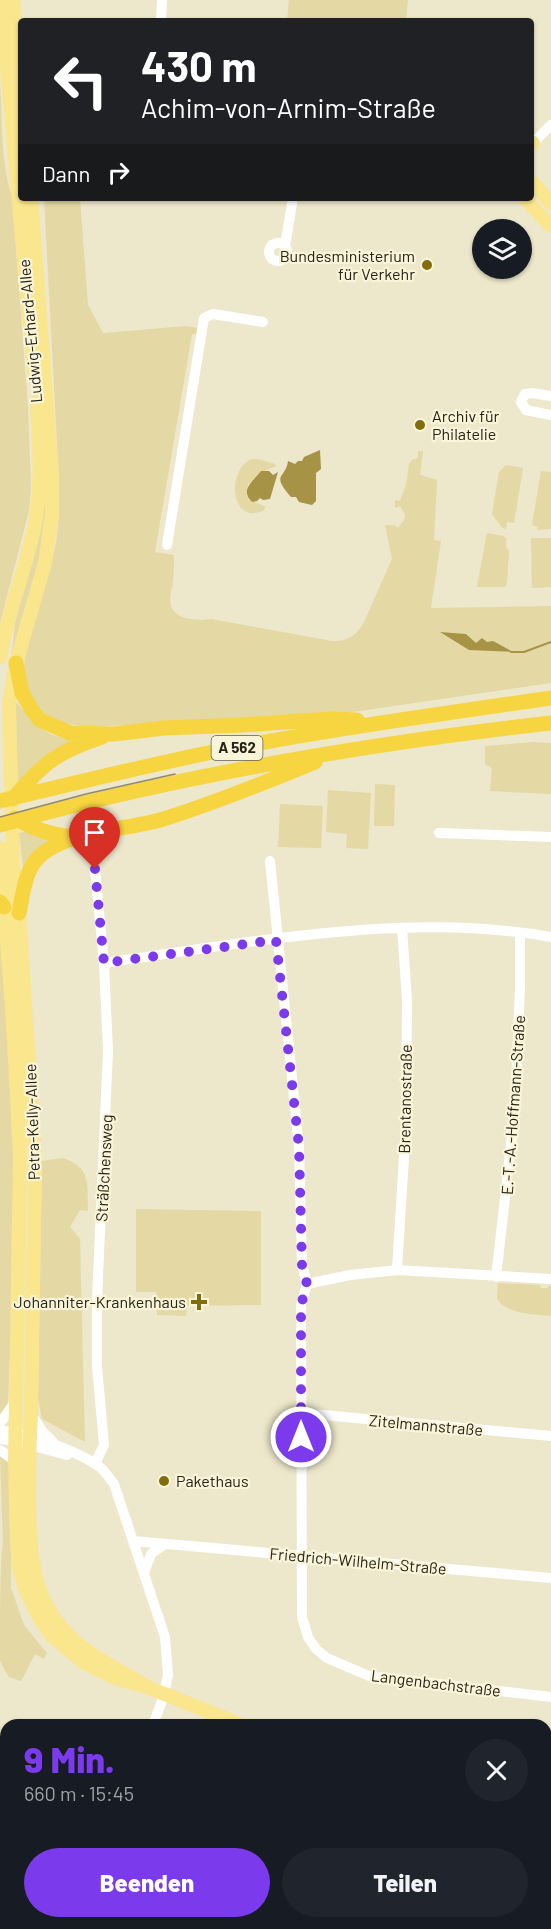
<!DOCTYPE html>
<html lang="de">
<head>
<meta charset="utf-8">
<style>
	body { margin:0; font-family:Barlow,sans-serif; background:#20242c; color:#f1f3f6; height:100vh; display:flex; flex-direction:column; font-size:22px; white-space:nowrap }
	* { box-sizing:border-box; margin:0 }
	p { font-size:20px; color:#9ea1a6 }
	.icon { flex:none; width:33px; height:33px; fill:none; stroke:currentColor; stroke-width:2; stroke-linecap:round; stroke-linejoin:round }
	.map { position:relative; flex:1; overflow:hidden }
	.side { position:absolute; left:0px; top:1719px; width:552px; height:210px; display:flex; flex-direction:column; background:#171b24; border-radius:18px 18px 0 0; box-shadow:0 2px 4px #0004 }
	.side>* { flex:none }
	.top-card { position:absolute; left:18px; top:18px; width:516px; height:183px; border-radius:6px; box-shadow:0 2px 4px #0004; background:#202124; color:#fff; overflow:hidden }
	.buttons { position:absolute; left:472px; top:219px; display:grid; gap:12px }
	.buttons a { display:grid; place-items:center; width:60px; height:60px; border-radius:50%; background:#171b24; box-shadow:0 2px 4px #0004; font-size:30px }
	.pin { position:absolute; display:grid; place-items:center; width:51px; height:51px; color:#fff; margin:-62px -26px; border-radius:50% 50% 50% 0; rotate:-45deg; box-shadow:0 0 6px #0007 }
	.pin .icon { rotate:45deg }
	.me { position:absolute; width:66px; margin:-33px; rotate:0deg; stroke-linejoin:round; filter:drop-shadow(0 0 4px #0008) }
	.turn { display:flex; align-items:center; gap:21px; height:126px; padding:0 24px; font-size:27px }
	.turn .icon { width:78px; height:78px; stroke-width:2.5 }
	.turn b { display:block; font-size:42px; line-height:51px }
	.then { display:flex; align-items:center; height:57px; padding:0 24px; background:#0003; gap:12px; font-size:22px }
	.round { display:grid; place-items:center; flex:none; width:63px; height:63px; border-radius:32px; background:#20242c }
	.head { display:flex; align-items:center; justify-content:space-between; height:102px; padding:0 24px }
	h1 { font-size:36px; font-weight:800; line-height:45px; color:#7c3aed }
	.cta { display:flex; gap:12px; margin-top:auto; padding:12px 24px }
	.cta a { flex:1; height:69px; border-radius:36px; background:#7c3aed; color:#fff; font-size:24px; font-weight:800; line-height:69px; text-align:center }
	.cta a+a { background:#20242c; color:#f1f3f6 }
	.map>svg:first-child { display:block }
</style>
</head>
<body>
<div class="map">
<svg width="551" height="1929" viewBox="0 0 551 1929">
	<rect width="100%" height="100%" fill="#ede7cb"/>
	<!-- green -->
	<path fill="#e4d8a5" d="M289,0H408L406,21H287Z
		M0,84C3,121 0,161 12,196L28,408L31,487L29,511L0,623Z
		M44,198H80L88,305L103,333L186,326L198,328L197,334H192L155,552L174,555C174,563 174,572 173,580C173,586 170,592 170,599C169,620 196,621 211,619L332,641C348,642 357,635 364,622L392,559L385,525H394L398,528L404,520L405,514L400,506L395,508V500L400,501L406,485L409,464L412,460L418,458V451H423L420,475L437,480L434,540L441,541L431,608L551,606V683L346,713L107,726C96,726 85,727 75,725C58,723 34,710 27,694C14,661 46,586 54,552C60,528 59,503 59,479Z
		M252,459H258L275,464L276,466L258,474L257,478L248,484L247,495L253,501L266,507L263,511C259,512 253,514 249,513C228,506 232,466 252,459Z
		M506,465L523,468L514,523L507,522L506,529L502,528L492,514L499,472Z
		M541,471L551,472V529L537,530L538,527L532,525Z
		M48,480L44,541L3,726L6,680L13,645L15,622Z
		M487,533L503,536L506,538V547L509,551L507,583L505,587H477Z
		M531,538H551V587L532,588Z
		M17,703L39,727L50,734L71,741L17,783L15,705Z
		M534,742L551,743V794L490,791L492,768L485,764V746Z
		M375,784L395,785L394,826H374Z
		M328,790L371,793L368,849L346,848L347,834L326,832Z
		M280,804L323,806L321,848L278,847Z
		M27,831L52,840L23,867L19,833Z
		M0,915L14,1135V1268L8,1400L7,1405L0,1415Z
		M63,1158C92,1168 87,1184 88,1211L80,1210L70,1227L80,1239L85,1442L42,1419L38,1399L42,1161Z
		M136,1209L261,1211V1305L187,1306L186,1316L157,1315L156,1292H136Z
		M498,1283L540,1285L541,1288H548V1286H551V1316C534,1314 508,1315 497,1299Z
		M0,1453L11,1463V1588L24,1625L47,1653L44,1659L35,1654L21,1681L9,1677C6,1672 2,1666 0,1660C0,1649 0,1551 3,1544Z
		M0,1823H6V1929H0Z"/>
	<!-- water -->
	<path fill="#a69345" d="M320,450L321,469L316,473V501L312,505L299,502L296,497H291C270,473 286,479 288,461L295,464L298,461H302L304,457Z
		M261,471H269L273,475L278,472L270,499L263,500L260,498L257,501L252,502C239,489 254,481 261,471Z
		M440,632L466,634L476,643L482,638L487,642L493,641L513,652L469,650Z"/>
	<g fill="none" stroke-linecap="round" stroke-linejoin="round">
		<!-- stream -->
		<path stroke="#a69345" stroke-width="2" d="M511,652H524L551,642"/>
		<!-- minor -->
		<path stroke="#fff" stroke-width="10" d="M161,21L162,0
			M531,145L551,125
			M269 252a9 9 0 1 1 18 0a9 9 0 1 1-18 0Z
			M285,246L293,198
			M551,396L532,393L525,394L521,402L526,410L551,415
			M167,545L204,318L213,314L263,322
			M439,833L551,837
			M270,861L299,1147L302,1265L307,1284L301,1305L302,1617L308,1637L316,1649L327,1658L369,1676L551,1697
			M104,963C248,943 406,911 551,937
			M397,1270L406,1125L407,1000L402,928
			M496,1277L515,1109L520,987V933
			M307,1284L350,1275L397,1270L551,1279
			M301,1413L551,1436
			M31,1414L42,1431L53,1442
			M0,1423L16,1401
			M0,1431C23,1430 85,1454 102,1469C107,1474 110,1479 114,1484L165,1637L168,1675L163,1698L153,1725
			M0,1439L15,1441L67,1455
			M0,1450L15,1461
			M95,1464L104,1445L97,1366V1299L108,1051L104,963L95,869
			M133,1541L551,1578
			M144,1573L151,1554L165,1544
			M119,1929V1923
			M296,1929L297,1923"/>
		<!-- major -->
		<path stroke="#fae68d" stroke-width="14" d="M1,0L34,371
			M13,0L21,96
			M531,144L533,143
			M531,181L551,203
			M31,198L52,476V514L45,563L16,663L9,704L13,866L19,913L35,1156L31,1414C29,1443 29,1472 29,1501C30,1556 31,1604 77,1643C98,1661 124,1672 147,1687
			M524,198L551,226
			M0,657C8,610 28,565 36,518C42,480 39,441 37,402
			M0,848L13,1022L20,1157L15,1461L17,1545L19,1567L25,1589L41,1621L52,1636L83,1662L115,1678L147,1687L242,1725
			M546,1842L551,1843
			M551,1864V1874
			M546,1896L551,1912"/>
		<!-- highway -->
		<path stroke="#f6d541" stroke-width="15" d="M16,663L22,693L32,710L40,720L70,733L114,734L164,728L243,725L331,719L357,720
			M13,799C42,764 58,751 102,737
			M0,801C74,783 148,765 222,750C331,729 441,714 551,698
			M15,818C35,830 53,836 76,837
			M0,825C180,775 365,744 551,723
			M0,902L4,907
			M19,913C23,894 25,867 42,854C71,831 124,830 160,820C212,804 264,783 315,762"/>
		<!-- tram -->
		<path stroke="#8e8976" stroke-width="1.5" d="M0,817L86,794L175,774"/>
	</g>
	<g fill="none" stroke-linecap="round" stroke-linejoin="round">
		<!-- route -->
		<path stroke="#7c3aed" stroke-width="10" stroke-dasharray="0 18" d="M95,869L104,963L276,940L299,1147L302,1265L307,1284L301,1305V1437"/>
	</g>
	<!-- markers -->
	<g fill="#816e0b" stroke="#faf4d8" stroke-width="2">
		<circle cx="427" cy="265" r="6"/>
		<circle cx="420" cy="425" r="6"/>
		<path d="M196 1293h6v6h6v6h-6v6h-6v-6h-6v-6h6z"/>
		<circle cx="164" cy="1481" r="6"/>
	</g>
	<g text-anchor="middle" stroke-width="4.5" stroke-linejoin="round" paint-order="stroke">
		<!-- shield labels -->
		<rect fill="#faf4d8" stroke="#666252" stroke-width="1.5" x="211.5" y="736" width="51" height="24" rx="4.5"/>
		<g font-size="15" font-weight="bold" fill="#262319">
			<text x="237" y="753">A 562</text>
		</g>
		<!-- poi labels -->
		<g font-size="16" fill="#262319" stroke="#faf4d8" text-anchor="end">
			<text x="415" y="262">Bundesministerium<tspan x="415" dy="18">für Verkehr</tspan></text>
			<text x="432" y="422" text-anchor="start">Archiv für<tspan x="432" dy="18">Philatelie</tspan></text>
			<text x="186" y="1308">Johanniter-Krankenhaus</text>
			<text x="176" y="1487" text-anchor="start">Pakethaus</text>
		</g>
		<!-- street labels -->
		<g font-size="16" fill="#262319" stroke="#faf4d8">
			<text transform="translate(30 331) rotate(-95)" y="6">Ludwig-Erhard-Allee</text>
			<text transform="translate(405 1099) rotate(-89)" y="6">Brentanostraße</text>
			<text transform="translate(513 1105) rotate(-86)" y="6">E.-T.-A.-Hoffmann-Straße</text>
			<text transform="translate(32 1122) rotate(-92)" y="6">Petra-Kelly-Allee</text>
			<text transform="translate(104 1168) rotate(-87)" y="6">Sträßchensweg</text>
			<text transform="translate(426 1425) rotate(5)" y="6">Zitelmannstraße</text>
			<text transform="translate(358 1561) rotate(5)" y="6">Friedrich-Wilhelm-Straße</text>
			<text transform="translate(436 1683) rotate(7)" y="6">Langenbachstraße</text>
		</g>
	</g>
</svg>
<div class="buttons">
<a><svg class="icon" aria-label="layers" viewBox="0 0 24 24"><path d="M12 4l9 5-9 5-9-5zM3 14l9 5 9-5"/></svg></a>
</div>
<div class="pin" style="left:95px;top:869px;background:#d93025"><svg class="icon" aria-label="arrive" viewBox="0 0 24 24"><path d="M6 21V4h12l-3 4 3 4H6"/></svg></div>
<svg class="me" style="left:301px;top:1437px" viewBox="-20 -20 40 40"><circle r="17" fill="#7c3aed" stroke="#fff" stroke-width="3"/><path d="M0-11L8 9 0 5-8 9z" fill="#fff"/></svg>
<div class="top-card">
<div class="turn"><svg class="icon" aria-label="left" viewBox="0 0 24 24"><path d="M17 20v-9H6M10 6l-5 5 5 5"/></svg><div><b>430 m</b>Achim-von-Arnim-Straße</div></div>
<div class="then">Dann<svg class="icon" aria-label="right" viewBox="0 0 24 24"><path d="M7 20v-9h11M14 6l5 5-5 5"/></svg></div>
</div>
<section class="side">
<div class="head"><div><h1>9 Min.</h1><p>660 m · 15:45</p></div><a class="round"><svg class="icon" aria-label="close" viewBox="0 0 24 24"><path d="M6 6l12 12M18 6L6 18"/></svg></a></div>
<div class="cta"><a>Beenden</a><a>Teilen</a></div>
</section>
</div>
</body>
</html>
